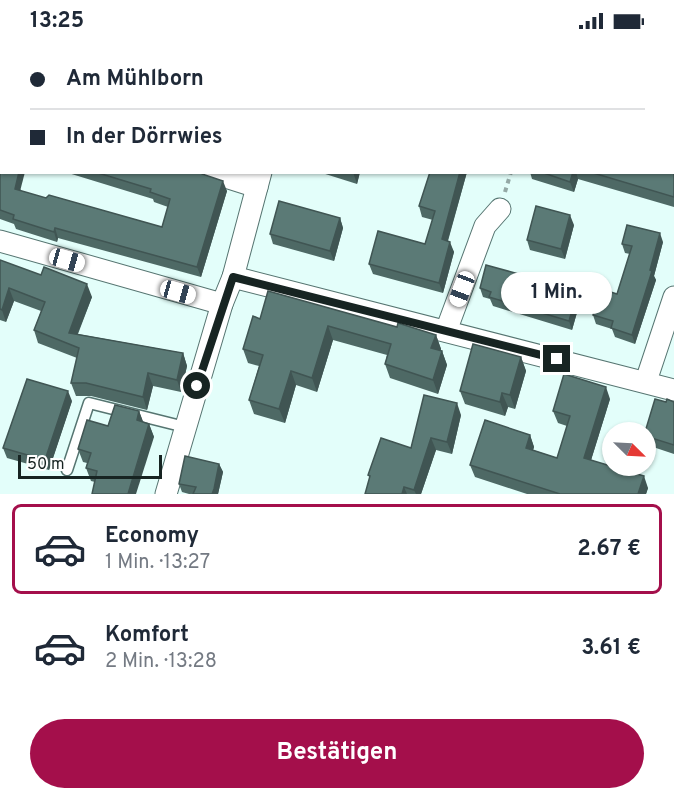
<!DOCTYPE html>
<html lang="de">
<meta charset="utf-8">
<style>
:root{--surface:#fff;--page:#f2f2f3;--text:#1f2937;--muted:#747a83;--line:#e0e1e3;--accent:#a40f4b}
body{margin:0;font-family:Overpass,sans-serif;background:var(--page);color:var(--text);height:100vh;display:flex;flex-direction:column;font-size:22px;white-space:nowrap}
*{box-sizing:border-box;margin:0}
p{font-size:20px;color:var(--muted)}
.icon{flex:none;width:33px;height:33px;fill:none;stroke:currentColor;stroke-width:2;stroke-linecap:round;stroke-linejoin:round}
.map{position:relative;height:452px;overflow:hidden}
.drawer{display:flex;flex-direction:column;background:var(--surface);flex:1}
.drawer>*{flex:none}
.banner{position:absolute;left:0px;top:0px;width:675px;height:132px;box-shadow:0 2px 4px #0004;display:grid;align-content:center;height:132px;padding:0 30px;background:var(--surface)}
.needle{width:39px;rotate:114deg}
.tools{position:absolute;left:602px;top:380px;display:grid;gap:12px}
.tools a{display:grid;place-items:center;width:54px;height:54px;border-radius:50%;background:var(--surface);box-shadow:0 2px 4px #0004;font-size:30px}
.scale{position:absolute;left:18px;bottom:15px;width:144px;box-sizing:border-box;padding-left:6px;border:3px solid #172422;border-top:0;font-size:16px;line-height:21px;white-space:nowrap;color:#172422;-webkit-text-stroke:4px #fff;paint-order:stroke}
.end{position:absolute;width:27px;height:27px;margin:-14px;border:8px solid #172422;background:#fff;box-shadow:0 0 0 3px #fff}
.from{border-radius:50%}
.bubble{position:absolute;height:42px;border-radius:21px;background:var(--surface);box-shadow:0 2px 4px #0004;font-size:20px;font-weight:700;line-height:42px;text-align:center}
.car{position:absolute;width:18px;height:36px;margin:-18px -9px;border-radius:8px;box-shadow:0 0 4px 2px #0007;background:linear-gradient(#fff 24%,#345 0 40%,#fff 0 76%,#345 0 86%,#fff 0)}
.banner b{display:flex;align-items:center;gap:21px;height:57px;font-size:22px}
.banner b+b{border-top:2px solid var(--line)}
.banner i{width:15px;height:15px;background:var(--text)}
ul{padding:10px 0 0;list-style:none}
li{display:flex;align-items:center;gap:18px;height:90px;margin:0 12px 9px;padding:0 18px;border:3px solid transparent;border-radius:9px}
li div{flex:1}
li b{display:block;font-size:22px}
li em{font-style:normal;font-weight:700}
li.on{border-color:var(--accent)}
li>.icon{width:54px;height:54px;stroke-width:1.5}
.action{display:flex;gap:12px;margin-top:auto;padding:12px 30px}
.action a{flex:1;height:69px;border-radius:36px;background:var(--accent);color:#fff;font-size:24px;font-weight:700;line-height:69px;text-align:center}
.status{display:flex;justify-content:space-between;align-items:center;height:42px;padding:0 30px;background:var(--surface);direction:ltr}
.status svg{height:16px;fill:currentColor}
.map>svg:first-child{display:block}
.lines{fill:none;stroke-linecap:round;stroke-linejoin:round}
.service-casing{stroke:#567571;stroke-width:13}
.minor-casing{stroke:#567571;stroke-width:23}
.path{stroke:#94a9a6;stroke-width:4;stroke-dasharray:4.5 4.5;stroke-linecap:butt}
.service{stroke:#fff;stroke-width:10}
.minor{stroke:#fff;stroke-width:21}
.wall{fill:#4e6965}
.shaded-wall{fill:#405553}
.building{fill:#5b7a76;stroke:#405553;stroke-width:1.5}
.route{stroke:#172422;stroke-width:8}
</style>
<div class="status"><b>13:25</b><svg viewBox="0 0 49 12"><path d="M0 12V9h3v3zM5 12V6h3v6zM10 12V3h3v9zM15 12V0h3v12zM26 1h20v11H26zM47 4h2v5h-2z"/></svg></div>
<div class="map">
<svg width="674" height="452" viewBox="0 0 674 452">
<rect width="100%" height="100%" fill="#e3fefa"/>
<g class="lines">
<g class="service-casing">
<g id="service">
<path d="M674,44V42"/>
<path d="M67,428L89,361L185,385"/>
</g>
</g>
<g class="minor-casing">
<g id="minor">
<path d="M253,0L258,2"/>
<path d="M33,2L34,0"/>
<path d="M300,2L301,0"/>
<path d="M0,67L2,64"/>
<path d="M210,130L257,145"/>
<path d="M0,199L222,262"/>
<path d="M233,235L674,348"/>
<path d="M446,289L485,184L500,167"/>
<path d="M646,339L674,255"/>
<path d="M166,452L222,262L233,235L261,130"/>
</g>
</g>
<path class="path" d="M505,150L511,130"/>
<use href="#service" class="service"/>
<use href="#minor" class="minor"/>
</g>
<g class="wall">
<path d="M99,0H232L234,2H104Z"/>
<path d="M547,0H611V2H573L569,1Z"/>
<path d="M0,92L21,149L46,156L162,185L168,165L154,160L153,157L65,130H201L227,149L201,235L58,196L57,200L16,187L14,182L0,177Z"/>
<path d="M674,96V165L578,137L574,150L532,137L530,130H674Z"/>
<path d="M319,130H360L357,142Z"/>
<path d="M430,130H467L448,199L454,210L443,251L373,232L369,222L425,202L433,178L422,175L419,164Z"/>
<path d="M340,176L343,186L334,219L273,202L270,192Z"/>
<path d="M574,183L565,217L530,208L527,198Z"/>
<path d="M663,200L654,234L656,238L635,302L615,295L612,287L596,282L593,273L617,252L630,212L625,211L622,202Z"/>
<path d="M0,218L92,255L78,292L183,311L187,324L181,350L153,344L147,368L91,354H76L71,341L77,316L38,301L34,288L41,269L14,259L6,280L0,278Z"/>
<path d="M533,236L536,244L535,246L578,267L572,288L493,264L490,257L483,255L480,246Z"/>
<path d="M260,277L397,285L436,293L441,307L440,309H442L447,323L438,352L390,336L385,322L387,313L333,298L317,350L296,343L285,381L254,372L249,358L259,324L248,321L243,307Z"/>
<path d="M521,315L526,329L515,367L508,365L505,374L465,362L460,349Z"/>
<path d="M610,357L591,418L648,446L646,452H527L475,435L470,423L530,393L534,405L533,408L557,416L567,384L558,381L553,369Z"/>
<path d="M72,359L49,428L7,416L3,406Z"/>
<path d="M674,360V412L647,403L645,397V390Z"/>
<path d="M139,369L143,380L149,382L154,395L95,440L91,439L86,426L87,421L83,420L78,407L108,384Z"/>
<path d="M461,373L452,412L436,408L421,452H365L370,436L368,433Z"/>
<path d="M219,422L223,430L218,452H189L182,450L179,442Z"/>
</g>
<g class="shaded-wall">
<path d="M19,130H25L18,157L15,147Z"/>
<path d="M353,130H360L357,142Z"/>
<path d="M460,130H467L445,208L442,197Z"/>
<path d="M573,130H576L578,137L574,150L570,140Z"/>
<path d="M223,139L227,149L201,235L197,225Z"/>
<path d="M570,173L574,183L565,217L561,207Z"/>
<path d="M340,176L343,186L334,219L330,209Z"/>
<path d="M55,186L58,196L57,200L54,190Z"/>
<path d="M660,191L663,200L654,234L656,238L635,302L632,293Z"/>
<path d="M450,200L454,210L443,251L439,241Z"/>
<path d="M533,236L536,244L533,253L530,245Z"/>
<path d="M87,242L92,255L73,303L69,291Z"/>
<path d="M9,246L14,259L6,280L2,268Z"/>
<path d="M575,258L578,267L572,288L569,279Z"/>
<path d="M328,284L333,298L317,350L312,336Z"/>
<path d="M436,293L441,307L437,320L431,306Z"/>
<path d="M442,309L447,323L438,352L433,338Z"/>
<path d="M183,311L187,324L181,350L177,338Z"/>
<path d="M521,315L526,329L515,367L510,353Z"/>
<path d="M291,329L296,343L285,381L279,367Z"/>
<path d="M148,331L153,344L147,368L143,355Z"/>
<path d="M606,345L610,357L588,428L584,416Z"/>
<path d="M68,349L72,359L49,428L45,418Z"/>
<path d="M502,351L508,365L505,374L500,360Z"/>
<path d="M457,361L461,373L452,412L447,400Z"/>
<path d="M139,369L144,382L137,378Z"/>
<path d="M149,382L154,395L136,452H128Z"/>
<path d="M530,393L534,405L530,418L526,406Z"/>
<path d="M431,396L436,408L421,452H416L414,448Z"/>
<path d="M219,422L223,430L218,452H212Z"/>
<path d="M644,434L648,446L646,452H638Z"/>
<path d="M404,445L407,452H402Z"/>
</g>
<g class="building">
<path d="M47,0H87L86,2H46Z"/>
<path d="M127,0H232L234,1L131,2Z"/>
<path d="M324,0H335L340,2H324Z"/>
<path d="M482,0H512L511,2H481Z"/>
<path d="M547,0H563L562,2H546Z"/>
<path d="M0,92H2V130H19L15,147L46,156L49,153L162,185L170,157L150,150L151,147L95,130H201L202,132L223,139L197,225L55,186L54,190L13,177L14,173L0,168Z"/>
<path d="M674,96V155L590,130H674Z"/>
<path d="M430,130H460L442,197L450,200L439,241L369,222L378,189L425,202L435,169L419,164Z"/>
<path d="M541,130H573L570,140Z"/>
<path d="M279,159L340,176L330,209L270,192Z"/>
<path d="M536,164L570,173L561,207L527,198Z"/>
<path d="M627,183L660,191L650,228L652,229L632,293L611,286L613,279L593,273L601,247L617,252L632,204L622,202Z"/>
<path d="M0,218L41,233L44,225L87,242L69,291L183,311L177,338L148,331L143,355L86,341H71L79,306L34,288L45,260L9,246L2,268L0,267Z"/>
<path d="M486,223L533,236L530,245L575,258L569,279L489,255L491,250L480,246Z"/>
<path d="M268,249L397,285L398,281L436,293L431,306L442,309L433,338L385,322L391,302L328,284L312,336L291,329L279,367L249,358L263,313L243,307L253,274L260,277Z"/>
<path d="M473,302L521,315L510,353L502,351L500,360L460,349Z"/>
<path d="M564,332L606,345L584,416L644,434L638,452H560L470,423L485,378L530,393L526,406L557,416L570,374L553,369Z"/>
<path d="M27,337L68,349L45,418L3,406Z"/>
<path d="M424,353L457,361L447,400L431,396L414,448L404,445L402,452H365L370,434L368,433L381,396L411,406Z"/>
<path d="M655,357L666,360L667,357L674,360V403L645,394V390Z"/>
<path d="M115,363L139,369L137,378L149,382L128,452H92L97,429L86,426L91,411L78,407L87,378L108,384Z"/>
<path d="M185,414L219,422L214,447L212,452H193L196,445L179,442Z"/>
</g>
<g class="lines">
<path class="route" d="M197,344L233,235L557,317"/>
</g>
</svg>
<div class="tools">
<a><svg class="needle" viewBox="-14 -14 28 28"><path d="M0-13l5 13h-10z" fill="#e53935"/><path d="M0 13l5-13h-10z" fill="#747a83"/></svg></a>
</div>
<div class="scale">50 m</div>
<i class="end from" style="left:197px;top:344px"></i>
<i class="end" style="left:557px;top:317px"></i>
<div class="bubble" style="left:501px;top:230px;width:111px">1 Min.</div>
<i class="car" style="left:67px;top:218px;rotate:106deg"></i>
<i class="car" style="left:462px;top:247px;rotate:201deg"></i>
<i class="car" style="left:178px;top:250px;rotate:106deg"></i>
<div class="banner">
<b><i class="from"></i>Am Mühlborn</b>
<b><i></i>In der Dörrwies</b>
</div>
</div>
<section class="drawer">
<ul>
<li class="on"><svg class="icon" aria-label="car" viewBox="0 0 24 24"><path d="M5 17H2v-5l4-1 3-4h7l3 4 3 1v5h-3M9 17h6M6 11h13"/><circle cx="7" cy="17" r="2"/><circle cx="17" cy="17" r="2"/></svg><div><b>Economy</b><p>1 Min. · 13:27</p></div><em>2.67 €</em></li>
<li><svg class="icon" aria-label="car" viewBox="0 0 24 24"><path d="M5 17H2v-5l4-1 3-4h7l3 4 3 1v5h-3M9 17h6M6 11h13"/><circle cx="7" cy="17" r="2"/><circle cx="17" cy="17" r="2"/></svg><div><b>Komfort</b><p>2 Min. · 13:28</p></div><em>3.61 €</em></li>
</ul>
<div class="action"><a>Bestätigen</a></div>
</section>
